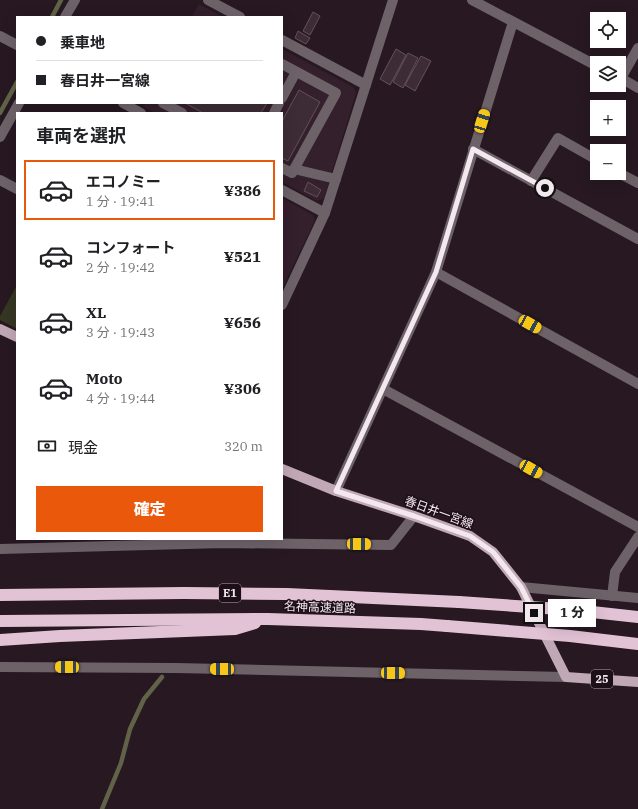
<!DOCTYPE html>
<html lang="ja">
<meta charset="utf-8">
<style>
:root{--surface:#fff;--page:#f2f2f2;--text:#202124;--muted:#757577;--line:#e0e0e0;--accent:#ea580c}
body{margin:0;font-family:"IBM Plex Serif","Noto Sans JP",serif;background:var(--page);color:var(--text);height:100vh;display:flex;flex-direction:column;font-size:15px;white-space:nowrap}
*{box-sizing:border-box;margin:0}
p{font-size:13px;color:var(--muted)}
.icon{flex:none;width:22px;height:22px;fill:none;stroke:currentColor;stroke-width:2;stroke-linecap:round;stroke-linejoin:round}
.map{position:relative;flex:1;overflow:hidden}
.sheet{position:absolute;left:16px;top:112px;width:267px;height:428px;display:flex;flex-direction:column;background:var(--surface);border-radius:0px;box-shadow:0 4px 16px #0002}
.sheet>*{flex:none}
.banner{position:absolute;left:16px;top:16px;width:267px;height:88px;border-radius:0px;box-shadow:0 4px 16px #0002;display:grid;align-content:center;height:88px;padding:0 20px;background:var(--surface)}
.fabs{position:absolute;left:590px;top:12px;display:grid;gap:8px}
.fabs a{display:grid;place-items:center;width:36px;height:36px;border-radius:0px;background:var(--surface);box-shadow:0 4px 16px #0002;font-size:20px}
.end{position:absolute;width:18px;height:18px;margin:-9px;border:5px solid #f4e8ef;background:#111;box-shadow:0 0 0 2px #111}
.from{border-radius:50%}
.bubble{position:absolute;height:28px;border-radius:0px;background:var(--surface);box-shadow:0 4px 16px #0002;font-size:13px;font-weight:800;line-height:28px;text-align:center}
.car{position:absolute;width:12px;height:24px;margin:-12px -6px;border-radius:5px;box-shadow:0 0 3px 1px #0007;background:linear-gradient(#f5c518 24%,#345 0 40%,#f5c518 0 76%,#345 0 86%,#f5c518 0)}
.banner b{display:flex;align-items:center;gap:14px;height:38px;font-size:15px}
.banner b+b{border-top:1px solid var(--line)}
.banner i{width:10px;height:10px;background:var(--text)}
ul{padding:0;list-style:none}
li{display:flex;align-items:center;gap:12px;height:60px;margin:0 8px 6px;padding:0 12px;border:2px solid transparent;border-radius:0px}
li div{flex:1}
li b{display:block;font-size:15px}
li em{font-style:normal;font-weight:800}
li.on{border-color:var(--accent)}
li>.icon{width:36px;height:36px;stroke-width:1.5}
h2{padding:0 20px;font-size:18px;line-height:48px}
.pay{display:flex;align-items:center;gap:10px;height:44px;padding:0 20px;font-size:15px}
.pay p{margin-inline-start:auto}
.primary-button{display:flex;gap:8px;margin-top:auto;padding:8px 20px}
.primary-button a{flex:1;height:46px;border-radius:0px;background:var(--accent);color:#fff;font-size:16px;font-weight:800;line-height:46px;text-align:center}
.map>svg:first-child{display:block}
.built{fill:#341f2c}
.green{fill:#353723}
.lines{fill:none;stroke-linecap:round;stroke-linejoin:round}
.stream{stroke:#606348;stroke-width:4.5}
.building{fill:#3d2c36;stroke:#63505b}
.minor{stroke:#6e6269;stroke-width:10}
.major{stroke:#c1a8b6;stroke-width:10}
.highway{stroke:#e2c3d5;stroke-width:12}
.highway-bridge{stroke:#e2c3d5;stroke-width:12}
.route{stroke:#f4e8ef;stroke-width:5}
.labels{text-anchor:middle;dominant-baseline:central;stroke-width:3;stroke-linejoin:round;paint-order:stroke}
.shield{fill:#1d0f18;stroke:#b4a7ae;stroke-width:1}
.shield-label{font-size:11px;font-weight:bold;fill:#f4e8ef}
.street-label{font-size:12px;fill:#f4e8ef;stroke:#1d0f18}
</style>
<div class="map">
<svg width="638" height="809" viewBox="0 0 638 809">
<rect width="100%" height="100%" fill="#271821"/>
<g class="built">
<path d="M199,4L223,17H192Z"/>
<path d="M282,49L353,87L356,93L324,198L317,201L282,182V113H155L143,106L145,103H282Z"/>
<path d="M282,198L313,215L315,220L282,289Z"/>
</g>
<path class="green" d="M17,285V329L0,320V316Z"/>
<g class="lines">
<g class="stream">
<path d="M52,17L61,0"/>
<path d="M0,113L17,82"/>
<path d="M102,809L121,763L130,729L144,699L162,677"/>
</g>
</g>
<g class="building">
<path d="M313,12L320,16L310,35L303,31Z"/>
<path d="M298,31L310,38L306,44L295,38Z"/>
<path d="M396,49L406,55L390,85L380,79Z"/>
<path d="M408,53L418,58L403,88L393,82Z"/>
<path d="M421,56L431,61L415,91L405,85Z"/>
<path d="M299,90L320,102L288,161L282,158V121Z"/>
<path d="M185,103H267L261,113H203Z"/>
<path d="M308,182L321,190L317,197L304,191Z"/>
</g>
<g class="lines">
<g class="minor">
<path d="M208,0L240,17"/>
<path d="M472,0L597,66"/>
<path d="M65,17L75,0"/>
<path d="M0,36L17,45"/>
<path d="M282,40L366,85"/>
<path d="M282,64L336,93L292,173L282,168"/>
<path d="M619,77L638,88"/>
<path d="M621,78L638,48"/>
<path d="M282,98L296,72"/>
<path d="M123,103L141,113"/>
<path d="M163,103L182,113"/>
<path d="M274,113L279,103"/>
<path d="M0,137L19,103"/>
<path d="M473,149L638,239"/>
<path d="M294,169L336,179"/>
<path d="M619,173L638,183"/>
<path d="M0,180L17,189"/>
<path d="M531,181L558,138L597,160"/>
<path d="M282,190L325,213"/>
<path d="M436,272L638,384"/>
<path d="M282,305L325,213L393,0"/>
<path d="M383,389L638,527"/>
<path d="M336,491L436,272L513,22"/>
<path d="M0,549L223,543L391,545L414,516"/>
<path d="M521,587L638,598"/>
<path d="M612,596L615,572L638,537"/>
<path d="M0,667L176,668L566,677"/>
</g>
<g class="major">
<path d="M0,329L17,337"/>
<path d="M282,469L336,491L414,516L470,536L493,552L521,587L566,677L638,682"/>
</g>
<g class="highway">
<path d="M0,595L184,593L287,594L459,602"/>
<path d="M0,621L268,619L421,624L447,626"/>
<path d="M0,640L60,636L235,629L255,623"/>
</g>
<g class="highway-bridge">
<path d="M459,602L574,610L638,617"/>
<path d="M447,626L570,636L638,644"/>
</g>
</g>
<g class="lines">
<path class="route" d="M534,613L521,587L493,552L470,536L414,516L336,491L436,272L473,149L545,188"/>
</g>
<g class="labels">
<g class="shield">
<rect x="219" y="584" width="22" height="18" rx="3"/>
<rect x="591" y="670" width="22" height="18" rx="3"/>
</g>
<g class="shield-label">
<text x="230" y="593">E1</text>
<text x="602" y="679">25</text>
</g>
<g class="street-label">
<text transform="translate(439 512) rotate(20)">春日井一宮線</text>
<text transform="translate(320 607) rotate(2)">名神高速道路</text>
</g>
</g>
</svg>
<div class="fabs">
<a><svg class="icon" aria-label="locate" viewBox="0 0 24 24"><circle cx="12" cy="12" r="6"/><path d="M12 2v4M12 18v4M2 12h4M18 12h4"/></svg></a>
<a><svg class="icon" aria-label="layers" viewBox="0 0 24 24"><path d="M12 4l9 5-9 5-9-5zM3 14l9 5 9-5"/></svg></a>
<a>+</a>
<a>−</a>
</div>
<i class="end from" style="left:545px;top:188px"></i>
<i class="end" style="left:534px;top:613px"></i>
<div class="bubble" style="left:548px;top:599px;width:48px">1 分</div>
<i class="car" style="left:482px;top:121px;rotate:17deg"></i>
<i class="car" style="left:530px;top:324px;rotate:119deg"></i>
<i class="car" style="left:531px;top:469px;rotate:119deg"></i>
<i class="car" style="left:359px;top:544px;rotate:91deg"></i>
<i class="car" style="left:67px;top:667px;rotate:271deg"></i>
<i class="car" style="left:222px;top:669px;rotate:271deg"></i>
<i class="car" style="left:393px;top:673px;rotate:91deg"></i>
<div class="banner">
<b><i class="from"></i>乗車地</b>
<b><i></i>春日井一宮線</b>
</div>
<section class="sheet">
<h2>車両を選択</h2>
<ul>
<li class="on"><svg class="icon" aria-label="car" viewBox="0 0 24 24"><path d="M5 17H2v-5l4-1 3-4h7l3 4 3 1v5h-3M9 17h6M6 11h13"/><circle cx="7" cy="17" r="2"/><circle cx="17" cy="17" r="2"/></svg><div><b>エコノミー</b><p>1 分 · 19:41</p></div><em>¥386</em></li>
<li><svg class="icon" aria-label="car" viewBox="0 0 24 24"><path d="M5 17H2v-5l4-1 3-4h7l3 4 3 1v5h-3M9 17h6M6 11h13"/><circle cx="7" cy="17" r="2"/><circle cx="17" cy="17" r="2"/></svg><div><b>コンフォート</b><p>2 分 · 19:42</p></div><em>¥521</em></li>
<li><svg class="icon" aria-label="car" viewBox="0 0 24 24"><path d="M5 17H2v-5l4-1 3-4h7l3 4 3 1v5h-3M9 17h6M6 11h13"/><circle cx="7" cy="17" r="2"/><circle cx="17" cy="17" r="2"/></svg><div><b>XL</b><p>3 分 · 19:43</p></div><em>¥656</em></li>
<li><svg class="icon" aria-label="car" viewBox="0 0 24 24"><path d="M5 17H2v-5l4-1 3-4h7l3 4 3 1v5h-3M9 17h6M6 11h13"/><circle cx="7" cy="17" r="2"/><circle cx="17" cy="17" r="2"/></svg><div><b>Moto</b><p>4 分 · 19:44</p></div><em>¥306</em></li>
</ul>
<div class="pay"><svg class="icon" aria-label="cash" viewBox="0 0 24 24"><path d="M3 7h18v10H3z"/><circle cx="12" cy="12" r="2"/></svg>現金<p>320 m</p></div>
<div class="primary-button"><a>確定</a></div>
</section>
</div>
